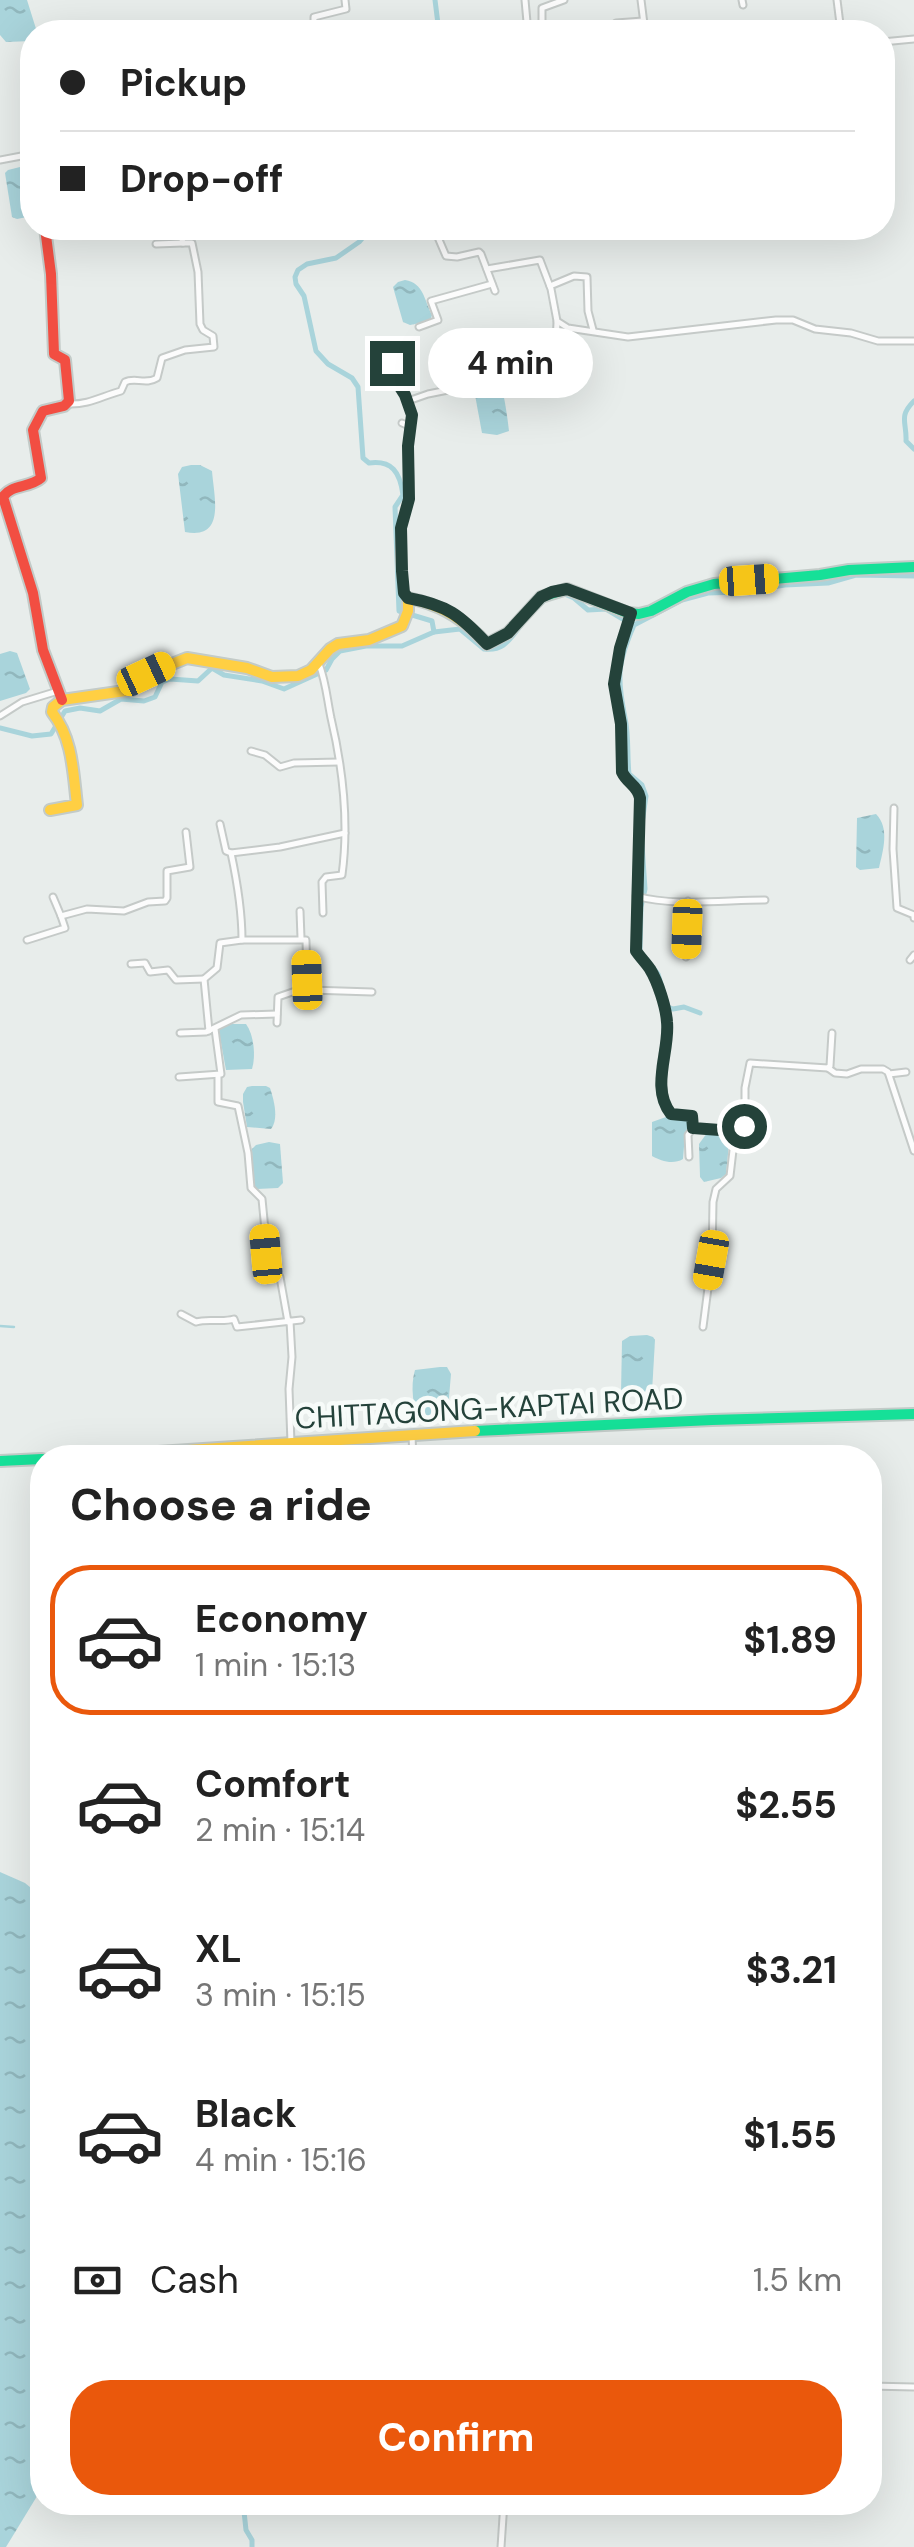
<!DOCTYPE html>
<meta charset="utf-8">
<style>
:root{--surface:#fff;--page:#f6f6f6;--text:#222;--muted:#767676;--line:#e0e0e0;--accent:#ea580c}
body{margin:0;font-family:"DM Sans",sans-serif;background:var(--page);color:var(--text);height:100vh;display:flex;flex-direction:column;font-size:38px;white-space:nowrap}
*{box-sizing:border-box;margin:0}
p{font-size:32px;color:var(--muted)}
.icon{flex:none;width:55px;height:55px;fill:none;stroke:currentColor;stroke-width:2;stroke-linecap:round;stroke-linejoin:round}
.map{position:relative;flex:1;overflow:hidden}
.details{position:absolute;left:30px;top:1445px;width:852px;height:1070px;display:flex;flex-direction:column;background:var(--surface);border-radius:40px;box-shadow:0 10px 40px #0002}
.details>*{flex:none}
.top-card{position:absolute;left:20px;top:20px;width:875px;height:220px;border-radius:40px;box-shadow:0 10px 40px #0002;display:grid;align-content:center;height:220px;padding:0 40px;background:var(--surface)}
.end{position:absolute;width:45px;height:45px;margin:-22px;border:12px solid #24423a;background:#fff;box-shadow:0 0 0 5px #fff}
.from{border-radius:50%}
.bubble{position:absolute;height:70px;border-radius:35px;background:var(--surface);box-shadow:0 10px 40px #0002;font-size:32px;font-weight:700;line-height:70px;text-align:center}
.car{position:absolute;width:30px;height:60px;margin:-30px -15px;border-radius:12px;box-shadow:0 0 8px 2px #0007;background:linear-gradient(#f5c518 24%,#345 0 40%,#f5c518 0 76%,#345 0 86%,#f5c518 0)}
.top-card b{display:flex;align-items:center;gap:35px;height:95px;font-size:38px}
.top-card b+b{border-top:2px solid var(--line)}
.top-card i{width:25px;height:25px;background:var(--text)}
ul{padding:0;list-style:none}
li{display:flex;align-items:center;gap:30px;height:150px;margin:0 20px 15px;padding:0 20px;border:5px solid transparent;border-radius:40px}
li div{flex:1}
li b{display:block;font-size:38px}
li em{font-style:normal;font-weight:700}
li.selected{border-color:var(--accent)}
li>.icon{width:90px;height:90px;stroke-width:1.5}
h2{padding:0 40px;font-size:45px;line-height:120px}
.pay{display:flex;align-items:center;gap:25px;height:110px;padding:0 40px;font-size:38px}
.pay p{margin-inline-start:auto}
.cta{display:flex;gap:20px;margin-top:auto;padding:20px 40px}
.cta a{flex:1;height:115px;border-radius:40px;background:var(--accent);color:#fff;font-size:40px;font-weight:700;line-height:115px;text-align:center}
.map>svg:first-child{display:block}
.water{fill:url(#water-ripples)}
.lines{fill:none;stroke-linecap:round;stroke-linejoin:round}
.stream{stroke:#a9d4db;stroke-width:2.5}
.canal{stroke:#a9d4db;stroke-width:5}
.street-casing{stroke:#c5cac8;stroke-width:9}
.fast-casing{stroke:#c3cbc8;stroke-width:14}
.slow-casing{stroke:#c3cbc8;stroke-width:14}
.jam-casing{stroke:#c3cbc8;stroke-width:14}
.street{stroke:#fcfcfc;stroke-width:5}
.fast{stroke:#16e098;stroke-width:10}
.slow{stroke:#ffcf43;stroke-width:10}
.jam{stroke:#f24e42;stroke-width:10}
.route{stroke:#24423a;stroke-width:12}
.labels{text-anchor:middle;dominant-baseline:central;stroke-width:9;stroke-linejoin:round;paint-order:stroke}
.street-label{font-size:30px;fill:#24423a;stroke:#f7fbf9}
</style>
<div class="map">
<svg width="914" height="2547" viewBox="0 0 914 2547">
<defs>
<pattern id="water-ripples" width="26" height="14" patternUnits="userSpaceOnUse" patternTransform="scale(2.5)"><rect width="26" height="14" fill="#a9d4db"/><path d="M2 4q2-2 4 0t4 0M15 11q2-2 4 0t4 0" fill="none" stroke="#91b7bd"/></pattern>
</defs>
<rect width="100%" height="100%" fill="#e8edeb"/>
<g class="water">
<path d="M0,0H27L37,32H32V41L6,42L0,35Z"/>
<path d="M28,165L32,166V216L17,219L12,217L5,173L8,170Z"/>
<path d="M405,280C424,283 424,300 432,315L430,321L410,325L403,322L393,287L398,282Z"/>
<path d="M501,387C504,392 508,422 509,431L497,435L482,433L475,395L480,389Z"/>
<path d="M191,465H200L212,471C214,497 226,540 185,532L178,474L182,467Z"/>
<path d="M10,651L17,653L30,689L26,693L0,701V654Z"/>
<path d="M876,814C890,828 883,851 879,868L860,870L856,867L857,818Z"/>
<path d="M227,1024H246C254,1035 256,1056 252,1069L226,1070L219,1032L221,1026Z"/>
<path d="M252,1086H266L270,1088C274,1100 279,1119 271,1129L247,1127L243,1102V1094L247,1087Z"/>
<path d="M666,1117H681L690,1122L685,1134L683,1159C673,1165 661,1161 652,1156V1122Z"/>
<path d="M707,1133L724,1134L729,1139V1144L726,1174L721,1178L704,1182L700,1177L699,1144Z"/>
<path d="M269,1142L280,1144L283,1183L278,1188L257,1189L253,1184L252,1149L256,1145Z"/>
<path d="M647,1335L653,1337L655,1340L652,1392L651,1395L625,1396L621,1393L622,1341L630,1336Z"/>
<path d="M440,1367H447L451,1374L447,1421L420,1423C413,1409 410,1386 415,1370Z"/>
<path d="M0,1872L25,1883L42,1897V2488L6,2547H0Z"/>
</g>
<g class="lines">
<path class="stream" d="M0,1326L14,1327"/>
<g class="canal">
<path d="M435,0L439,32"/>
<path d="M914,401C898,417 907,422 906,441L914,449"/>
<path d="M562,593L574,598L588,610L606,609L631,624"/>
<path d="M434,632L460,629L484,649C502,651 508,642 518,629C526,618 537,607 547,598"/>
<path d="M0,728L32,736L51,734L65,711L80,708L100,711L121,699L144,701L155,697L162,682L170,679L198,681L212,668L224,675L262,681L284,689L326,670L332,659L340,651L366,646H402L434,632L432,621L399,611L395,507L403,495C400,472 392,460 369,463L363,458L358,387L352,378L328,364L316,351L304,296L296,284L295,277L298,270L307,264L336,258L359,242L371,228"/>
<path d="M700,1013L684,1007L673,1009L668,1007L658,974L640,951L641,907L645,889L641,830L646,796L642,785L629,774C627,756 629,736 625,718C617,678 617,664 634,625L682,600L708,593L740,592L785,585L828,583L856,575L914,576"/>
<path d="M243,2502L246,2530L252,2540V2547"/>
</g>
<g class="street-casing">
<g id="street">
<path d="M525,0L527,22L534,32"/>
<path d="M641,0L645,32"/>
<path d="M742,0L743,5"/>
<path d="M837,0L841,32"/>
<path d="M616,23L643,21"/>
<path d="M314,32V17L346,9L345,0"/>
<path d="M538,32L542,27V8L564,0"/>
<path d="M882,42L914,39"/>
<path d="M0,160L32,154"/>
<path d="M434,228L446,256L457,257L479,252L481,254L495,291"/>
<path d="M156,244L183,243"/>
<path d="M487,269L540,260L551,289L557,321L568,328L628,337L776,320H793L815,329L851,333L878,341H914"/>
<path d="M550,286L574,276L587,277L588,311L593,330"/>
<path d="M419,327L438,320L431,301L492,284"/>
<path d="M392,363C397,388 416,402 411,427L402,423"/>
<path d="M534,380L532,344L556,343L557,322"/>
<path d="M408,401L428,394L503,379L512,370L533,366"/>
<path d="M68,404C89,405 102,396 121,391L125,382C135,377 146,385 157,378L162,358L185,350L214,347L213,336L203,330L200,324L198,272L192,243H183L179,228"/>
<path d="M408,598C398,581 399,548 401,528C402,518 408,508 409,498C413,475 405,451 411,427"/>
<path d="M630,614L620,648L614,685L621,724L623,772C627,783 638,786 640,798L636,896C674,907 725,900 765,900"/>
<path d="M319,664C326,682 327,699 331,718C343,769 349,823 342,875L326,877L322,882L323,913"/>
<path d="M0,716L22,702L58,691"/>
<path d="M251,751L265,755L280,767L294,763L339,762"/>
<path d="M894,808L893,849L897,908L914,915V918"/>
<path d="M220,824L226,851L231,853C237,881 242,911 242,940"/>
<path d="M231,853L280,847L345,833"/>
<path d="M636,896V951L651,970L667,1016L668,1026L661,1066L665,1106L671,1114L691,1117L693,1128L688,1135L689,1157"/>
<path d="M53,897L61,916L87,909L124,911L148,902L165,901L167,898V871L190,867L186,832"/>
<path d="M300,911L301,938"/>
<path d="M27,940L65,928L61,916"/>
<path d="M686,957L688,901"/>
<path d="M910,960L914,955"/>
<path d="M131,964L145,963L150,972L168,970L176,980L204,979"/>
<path d="M306,987L310,990L372,992"/>
<path d="M209,1031L204,979L217,968L220,943L242,940H306L307,983L304,988L278,997L277,1023"/>
<path d="M180,1033L206,1032L241,1015L277,1014"/>
<path d="M828,1068L835,1073L847,1074L861,1069H883L888,1072L914,1151"/>
<path d="M889,1074L906,1072"/>
<path d="M218,1076V1102L238,1106L248,1153L251,1188L262,1199L268,1261L280,1277L288,1322"/>
<path d="M179,1077L221,1074L215,1029"/>
<path d="M693,1128L721,1129L735,1133L730,1176L716,1189L713,1202L712,1257L703,1327"/>
<path d="M733,1131L745,1126V1088L750,1063L828,1068L830,1066L832,1033"/>
<path d="M181,1314L196,1322C209,1318 221,1323 234,1319L237,1327L301,1320"/>
<path d="M290,1321L292,1357L289,1389L291,1443"/>
<path d="M412,1436L413,1458"/>
<path d="M870,2386L914,2387"/>
<path d="M501,2547L504,2502"/>
</g>
</g>
<g class="fast-casing">
<g id="fast">
<path d="M479,636L487,644L508,633L541,597L567,589L628,613L639,614L651,611L687,592L714,584L820,575L849,570L914,567"/>
<path d="M475,1431L712,1420L914,1414"/>
<path d="M0,1461L42,1459"/>
</g>
</g>
<g class="slow-casing">
<g id="slow">
<path d="M50,810L77,805C73,772 73,739 52,712L53,707L62,700L132,690L147,674L187,658L247,668L272,677L298,676L311,670L330,649L338,644L369,640L402,626L408,611V598C437,604 458,615 479,636"/>
<path d="M67,1458L475,1431"/>
</g>
</g>
<g class="jam-casing">
<path id="jam" d="M45,228L51,274L54,354L65,360L69,401L64,406L43,411L33,430L41,478C30,488 11,484 3,497L33,593L43,650L62,700"/>
</g>
<use href="#street" class="street"/>
<use href="#fast" class="fast"/>
<use href="#slow" class="slow"/>
<use href="#jam" class="jam"/>
</g>
<g class="lines">
<path class="route" d="M392,363L395,379L405,395L412,415L408,446L409,499L401,528L402,571L404,593L408,598C447,605 460,615 487,644L508,633L541,597L552,592L567,589L631,613L620,648L614,684L621,724L622,772C627,783 638,786 640,798L636,951C640,957 646,963 650,969C658,982 666,1007 667,1022C670,1051 650,1088 671,1114L692,1116L693,1128L733,1131L744,1126"/>
</g>
<g class="labels">
<g class="street-label">
<text transform="translate(489 1408) rotate(-3)">CHITTAGONG-KAPTAI ROAD</text>
</g>
</g>
</svg>
<i class="end from" style="left:744px;top:1126px"></i>
<i class="end" style="left:392px;top:363px"></i>
<div class="bubble" style="left:428px;top:328px;width:165px">4 min</div>
<i class="car" style="left:749px;top:580px;rotate:86deg"></i>
<i class="car" style="left:146px;top:674px;rotate:65deg"></i>
<i class="car" style="left:687px;top:929px;rotate:182deg"></i>
<i class="car" style="left:307px;top:980px;rotate:358deg"></i>
<i class="car" style="left:266px;top:1254px;rotate:355deg"></i>
<i class="car" style="left:711px;top:1260px;rotate:190deg"></i>
<div class="top-card">
<b><i class="from"></i>Pickup</b>
<b><i></i>Drop-off</b>
</div>
<section class="details">
<h2>Choose a ride</h2>
<ul>
<li class="selected"><svg class="icon" aria-label="car" viewBox="0 0 24 24"><path d="M5 17H2v-5l4-1 3-4h7l3 4 3 1v5h-3M9 17h6M6 11h13"/><circle cx="7" cy="17" r="2"/><circle cx="17" cy="17" r="2"/></svg><div><b>Economy</b><p>1 min · 15:13</p></div><em>$1.89</em></li>
<li><svg class="icon" aria-label="car" viewBox="0 0 24 24"><path d="M5 17H2v-5l4-1 3-4h7l3 4 3 1v5h-3M9 17h6M6 11h13"/><circle cx="7" cy="17" r="2"/><circle cx="17" cy="17" r="2"/></svg><div><b>Comfort</b><p>2 min · 15:14</p></div><em>$2.55</em></li>
<li><svg class="icon" aria-label="car" viewBox="0 0 24 24"><path d="M5 17H2v-5l4-1 3-4h7l3 4 3 1v5h-3M9 17h6M6 11h13"/><circle cx="7" cy="17" r="2"/><circle cx="17" cy="17" r="2"/></svg><div><b>XL</b><p>3 min · 15:15</p></div><em>$3.21</em></li>
<li><svg class="icon" aria-label="car" viewBox="0 0 24 24"><path d="M5 17H2v-5l4-1 3-4h7l3 4 3 1v5h-3M9 17h6M6 11h13"/><circle cx="7" cy="17" r="2"/><circle cx="17" cy="17" r="2"/></svg><div><b>Black</b><p>4 min · 15:16</p></div><em>$1.55</em></li>
</ul>
<div class="pay"><svg class="icon" aria-label="cash" viewBox="0 0 24 24"><path d="M3 7h18v10H3z"/><circle cx="12" cy="12" r="2"/></svg>Cash<p>1.5 km</p></div>
<div class="cta"><a>Confirm</a></div>
</section>
</div>
